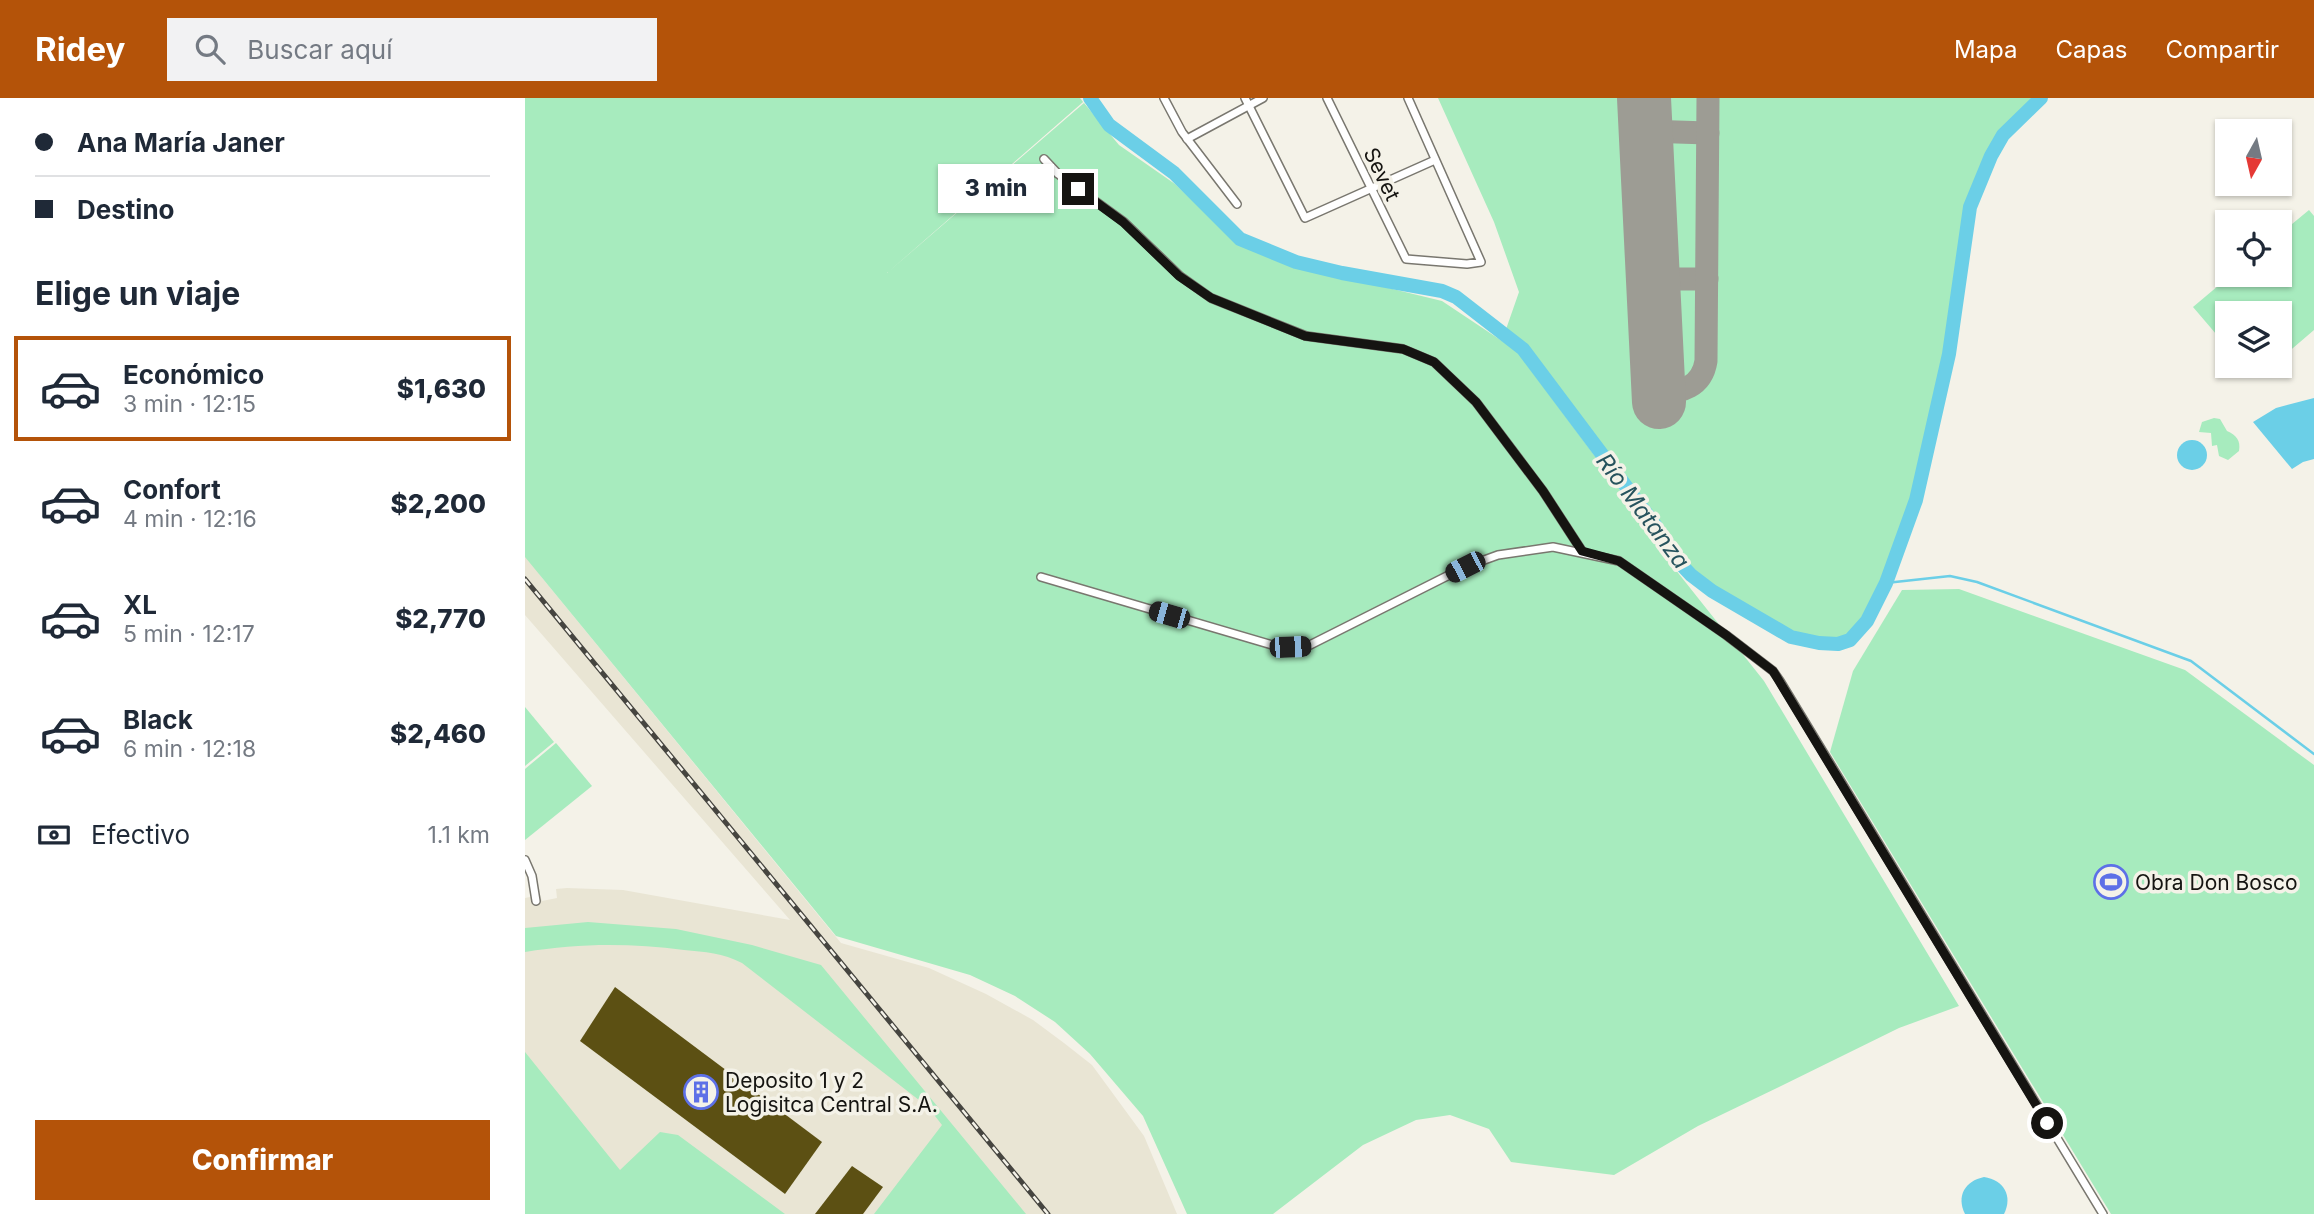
<!DOCTYPE html>
<html lang="es">
<meta charset="utf-8">
<style>
:root{--surface:#fff;--page:#f2f2f3;--text:#1f2937;--muted:#747a83;--line:#e0e1e3;--accent:#b45309}
body{margin:0;font-family:Inter,sans-serif;background:var(--page);color:var(--text);height:100vh;display:flex;flex-direction:column;font-size:26px;white-space:nowrap}
*{box-sizing:border-box;margin:0}
p{font-size:23px;color:var(--muted)}
.icon{flex:none;width:38px;height:38px;fill:none;stroke:currentColor;stroke-width:2;stroke-linecap:round;stroke-linejoin:round}
.map{position:relative;flex:1;overflow:hidden}
.drawer{display:flex;flex-direction:column;background:var(--surface);width:525px}
.drawer>*{flex:none}
.guide{display:grid;align-content:center;height:154px;padding:0 35px;background:var(--surface)}
.needle{width:46px;rotate:188deg}
.tools{position:absolute;left:1690px;top:21px;display:grid;gap:14px}
.tools a{display:grid;place-items:center;width:77px;height:77px;border-radius:0px;background:var(--surface);box-shadow:0 2px 5px #0004;font-size:35px}
.end{position:absolute;width:32px;height:32px;margin:-16px;border:9px solid #151411;background:#fff;box-shadow:0 0 0 4px #fff}
.from{border-radius:50%}
.bubble{position:absolute;height:49px;border-radius:0px;background:var(--surface);box-shadow:0 2px 5px #0004;font-size:23px;font-weight:800;line-height:49px;text-align:center}
.car{position:absolute;width:21px;height:42px;margin:-21px -10px;border-radius:9px;box-shadow:0 0 5px 2px #0007;background:linear-gradient(#222 24%,#8ab4d8 0 40%,#222 0 76%,#8ab4d8 0 86%,#222 0)}
.guide b{display:flex;align-items:center;gap:24px;height:66px;font-size:26px}
.guide b+b{border-top:2px solid var(--line)}
.guide i{width:18px;height:18px;background:var(--text)}
ul{padding:0;list-style:none}
li{display:flex;align-items:center;gap:21px;height:105px;margin:0 14px 10px;padding:0 21px;border:4px solid transparent;border-radius:0px}
li div{flex:1}
li b{display:block;font-size:26px}
li em{font-style:normal;font-weight:800}
li.on{border-color:var(--accent)}
li>.icon{width:63px;height:63px;stroke-width:1.5}
h2{padding:0 35px;font-size:32px;line-height:84px}
.pay{display:flex;align-items:center;gap:18px;height:77px;padding:0 35px;font-size:26px}
.pay p{margin-inline-start:auto}
.primary-button{display:flex;gap:14px;margin-top:auto;padding:14px 35px}
.primary-button a{flex:1;height:80px;border-radius:0px;background:var(--accent);color:#fff;font-size:28px;font-weight:800;line-height:80px;text-align:center}
header{display:flex;align-items:center;gap:42px;box-sizing:border-box;height:98px;padding:0 35px;background:var(--accent);color:#fff}
header strong{font-size:33px}
nav{display:flex;gap:38px;margin-inline-start:auto;font-size:24px}
.search{width:490px;height:63px;background:var(--page);display:flex;align-items:center;gap:18px;box-sizing:border-box;padding:0 24px;border-radius:0px;color:var(--muted);font-size:26px}
main{display:flex;flex:1;min-height:0}
.map>svg:first-child{display:block}
.built{fill:#e9e5d4}
.green{fill:#a7ebbe}
.water{fill:#6bcfe7}
.lines{fill:none;stroke-linecap:round;stroke-linejoin:round}
.stream{stroke:#6bcfe7;stroke-width:2.5}
.river{stroke:#6bcfe7;stroke-width:14}
.taxiway{stroke:#9d9c94;stroke-width:23}
.runway{stroke:#9d9c94;stroke-width:54}
.building{fill:#5c5013}
.minor-casing{stroke:#79776f;stroke-width:10}
.minor{stroke:#fff;stroke-width:7}
.rail-casing{stroke:#464540;stroke-width:5}
.rail{stroke:#f4f2e8;stroke-width:2.5;stroke-dasharray:8;stroke-linecap:butt}
.route{stroke:#151411;stroke-width:9}
.labels{text-anchor:middle;dominant-baseline:central;stroke-width:7;stroke-linejoin:round;paint-order:stroke}
.street-label{font-size:21px;fill:#151411;stroke:#f4f2e8}
.poi-label{font-size:21px;fill:#151411;stroke:#f4f2e8;text-anchor:start}
.water-label{font-size:23px;font-style:italic;fill:#26535d;stroke:#f4f2e8}
</style>
<header>
<strong>Ridey</strong>
<div class="search"><svg class="icon" aria-label="search" viewBox="0 0 24 24"><circle cx="10" cy="10" r="6"/><path d="M15 15l6 6"/></svg>Buscar aquí</div>
<nav><a>Mapa</a><a>Capas</a><a>Compartir</a></nav>
</header>
<main>
<section class="drawer">
<div class="guide">
<b><i class="from"></i>Ana María Janer</b>
<b><i></i>Destino</b>
</div>
<h2>Elige un viaje</h2>
<ul>
<li class="on"><svg class="icon" aria-label="car" viewBox="0 0 24 24"><path d="M5 17H2v-5l4-1 3-4h7l3 4 3 1v5h-3M9 17h6M6 11h13"/><circle cx="7" cy="17" r="2"/><circle cx="17" cy="17" r="2"/></svg><div><b>Económico</b><p>3 min · 12:15</p></div><em>$1,630</em></li>
<li><svg class="icon" aria-label="car" viewBox="0 0 24 24"><path d="M5 17H2v-5l4-1 3-4h7l3 4 3 1v5h-3M9 17h6M6 11h13"/><circle cx="7" cy="17" r="2"/><circle cx="17" cy="17" r="2"/></svg><div><b>Confort</b><p>4 min · 12:16</p></div><em>$2,200</em></li>
<li><svg class="icon" aria-label="car" viewBox="0 0 24 24"><path d="M5 17H2v-5l4-1 3-4h7l3 4 3 1v5h-3M9 17h6M6 11h13"/><circle cx="7" cy="17" r="2"/><circle cx="17" cy="17" r="2"/></svg><div><b>XL</b><p>5 min · 12:17</p></div><em>$2,770</em></li>
<li><svg class="icon" aria-label="car" viewBox="0 0 24 24"><path d="M5 17H2v-5l4-1 3-4h7l3 4 3 1v5h-3M9 17h6M6 11h13"/><circle cx="7" cy="17" r="2"/><circle cx="17" cy="17" r="2"/></svg><div><b>Black</b><p>6 min · 12:18</p></div><em>$2,460</em></li>
</ul>
<div class="pay"><svg class="icon" aria-label="cash" viewBox="0 0 24 24"><path d="M3 7h18v10H3z"/><circle cx="12" cy="12" r="2"/></svg>Efectivo<p>1.1 km</p></div>
<div class="primary-button"><a>Confirmar</a></div>
</section>
<div class="map">
<svg width="1789" height="1116" viewBox="0 0 1789 1116">
<rect width="100%" height="100%" fill="#f4f2e8"/>
<path class="built" d="M0,0H555L558,4L14,476L316,845L404,870L461,896L508,922L539,945L567,967L619,1038L652,1116H0V800L15,797L17,803L32,800L31,791L42,790L98,792L265,822L0,517Z"/>
<g class="green">
<path d="M0,0H555L558,4L362,175L559,5L594,47L650,86L710,143L769,167L917,203L992,253L1124,431L1146,466L1239,583L1434,908L1374,930L1254,989L1173,1028L1089,1077L986,1064L964,1031L925,1017L891,1022L838,1047L748,1116H662L618,1018L565,956L530,924L490,898L445,877L311,838L0,459Z"/>
<path d="M913,0H1516C1504,12 1489,23 1478,37C1463,56 1453,86 1445,109C1430,155 1432,208 1424,255C1415,311 1370,514 1325,542C1289,563 1191,501 1165,476C1146,457 1134,433 1118,412C1078,358 1038,305 998,251L979,237L994,194L969,124Z"/>
<path d="M1784,112L1789,118V232L1755,261V215H1703V250L1668,209L1706,177H1755V136Z"/>
<path d="M1689,320L1695,321L1702,333C1711,337 1716,342 1714,353L1703,362L1694,358L1692,347L1687,348L1686,335L1674,334L1677,324Z"/>
<path d="M1434,491L1660,572L1789,667V1116H1586L1305,654L1328,573L1377,492Z"/>
<path d="M0,609L29,644L0,668Z"/>
<path d="M31,645L67,688L0,742V671Z"/>
<path d="M63,824L151,831L227,847L296,867L501,1116H349L417,1027L403,1009L217,865C198,855 180,854 159,852C105,845 54,845 0,854V830Z"/>
<path d="M0,954L95,1072L135,1034L153,1037L260,1116H0Z"/>
</g>
<g class="water">
<path d="M1789,300V361L1778,364L1767,371L1728,324L1751,310Z"/>
<circle cx="1667" cy="357" r="15"/>
<path d="M1459,1079C1479,1082 1488,1098 1479,1116H1440C1431,1098 1440,1083 1459,1079Z"/>
</g>
<g class="lines">
<path class="stream" d="M1361,485L1425,478L1452,484L1666,563L1789,656"/>
<path class="river" d="M565,0L584,27L649,75L715,141L771,164L817,175L917,193L931,199L998,251L1130,427L1150,460L1166,477L1187,493L1266,539L1294,545L1313,546L1325,542L1342,523L1361,485L1391,402L1424,256L1445,109L1466,58L1478,37L1516,0"/>
<g class="taxiway">
<path d="M1120,33L1183,35"/>
<path d="M1127,181H1182"/>
<path d="M1133,296C1157,294 1177,289 1181,263L1183,0"/>
</g>
<path class="runway" d="M1119,0L1134,304"/>
</g>
<g class="building">
<path d="M90,889L297,1044L260,1096L55,943Z"/>
<path d="M327,1068L358,1089L338,1116H290Z"/>
</g>
<g class="lines">
<g class="minor-casing">
<g id="minor">
<path d="M639,0L657,34L712,106"/>
<path d="M720,0L780,120L910,62"/>
<path d="M802,0L881,161L942,166L956,164L883,0"/>
<path d="M662,41L738,0"/>
<path d="M519,61L533,76L599,124L655,178L686,200L781,238L878,251L909,264L951,304L1018,393L1057,453"/>
<path d="M516,479L747,547L781,549L940,469L973,457L1028,449L1094,463L1201,537L1248,573L1255,583L1578,1116"/>
<path d="M0,762L7,778L11,803"/>
</g>
</g>
<use href="#minor" class="minor"/>
<g class="rail-casing">
<path id="rail" d="M0,481L523,1116"/>
</g>
<use href="#rail" class="rail"/>
</g>
<g class="lines">
<path class="route" d="M553,91L598,124L654,178L686,200L780,238L878,251L909,264L951,304L1018,393L1057,453L1094,463L1201,537L1248,573L1522,1025"/>
</g>
<defs>
<g id="stadium-ring" transform="scale(1.75)"><circle r="9.5" fill="#f4f2e8" stroke="#5d70e7" stroke-width="1.5"/><path d="M0-5a6.5 5 0 1 0 0 10a6.5 5 0 1 0 0-10ZM-3.5-1.8h7v3.6h-7Z" fill="#5d70e7"/></g>
<g id="building-ring" transform="scale(1.75)"><circle r="9.5" fill="#f4f2e8" stroke="#5d70e7" stroke-width="1.5"/><path d="M-4-6H4V6H1V3H-1V6H-4ZM-2.5-4.3h1.7v1.8h-1.7ZM.8-4.3h1.7v1.8H.8ZM-2.5-1h1.7V.8h-1.7ZM.8-1h1.7V.8H.8Z" fill="#5d70e7"/></g>
</defs>
<g fill-rule="evenodd">
<use href="#stadium-ring" x="1586" y="784"/>
<use href="#building-ring" x="176" y="994"/>
</g>
<g class="labels">
<g class="street-label">
<text transform="translate(857 76) rotate(64)">Sevet</text>
</g>
<g class="poi-label">
<text x="1610" y="784">Obra Don Bosco</text>
<text x="200" y="982">Deposito 1 y 2<tspan x="200" dy="24">Logisitca Central S.A.</tspan></text>
</g>
<g class="water-label">
<text transform="translate(1118 413) rotate(53)">Río Matanza</text>
</g>
</g>
</svg>
<div class="tools">
<a><svg class="needle" viewBox="-14 -14 28 28"><path d="M0-13l5 13h-10z" fill="#e53935"/><path d="M0 13l5-13h-10z" fill="#747a83"/></svg></a>
<a><svg class="icon" aria-label="locate" viewBox="0 0 24 24"><circle cx="12" cy="12" r="6"/><path d="M12 2v4M12 18v4M2 12h4M18 12h4"/></svg></a>
<a><svg class="icon" aria-label="layers" viewBox="0 0 24 24"><path d="M12 4l9 5-9 5-9-5zM3 14l9 5 9-5"/></svg></a>
</div>
<i class="end from" style="left:1522px;top:1025px"></i>
<i class="end" style="left:553px;top:91px"></i>
<div class="bubble" style="left:413px;top:66px;width:116px">3 min</div>
<i class="car" style="left:940px;top:469px;rotate:243deg"></i>
<i class="car" style="left:644px;top:517px;rotate:286deg"></i>
<i class="car" style="left:765px;top:549px;rotate:88deg"></i>
</div>
</main>
